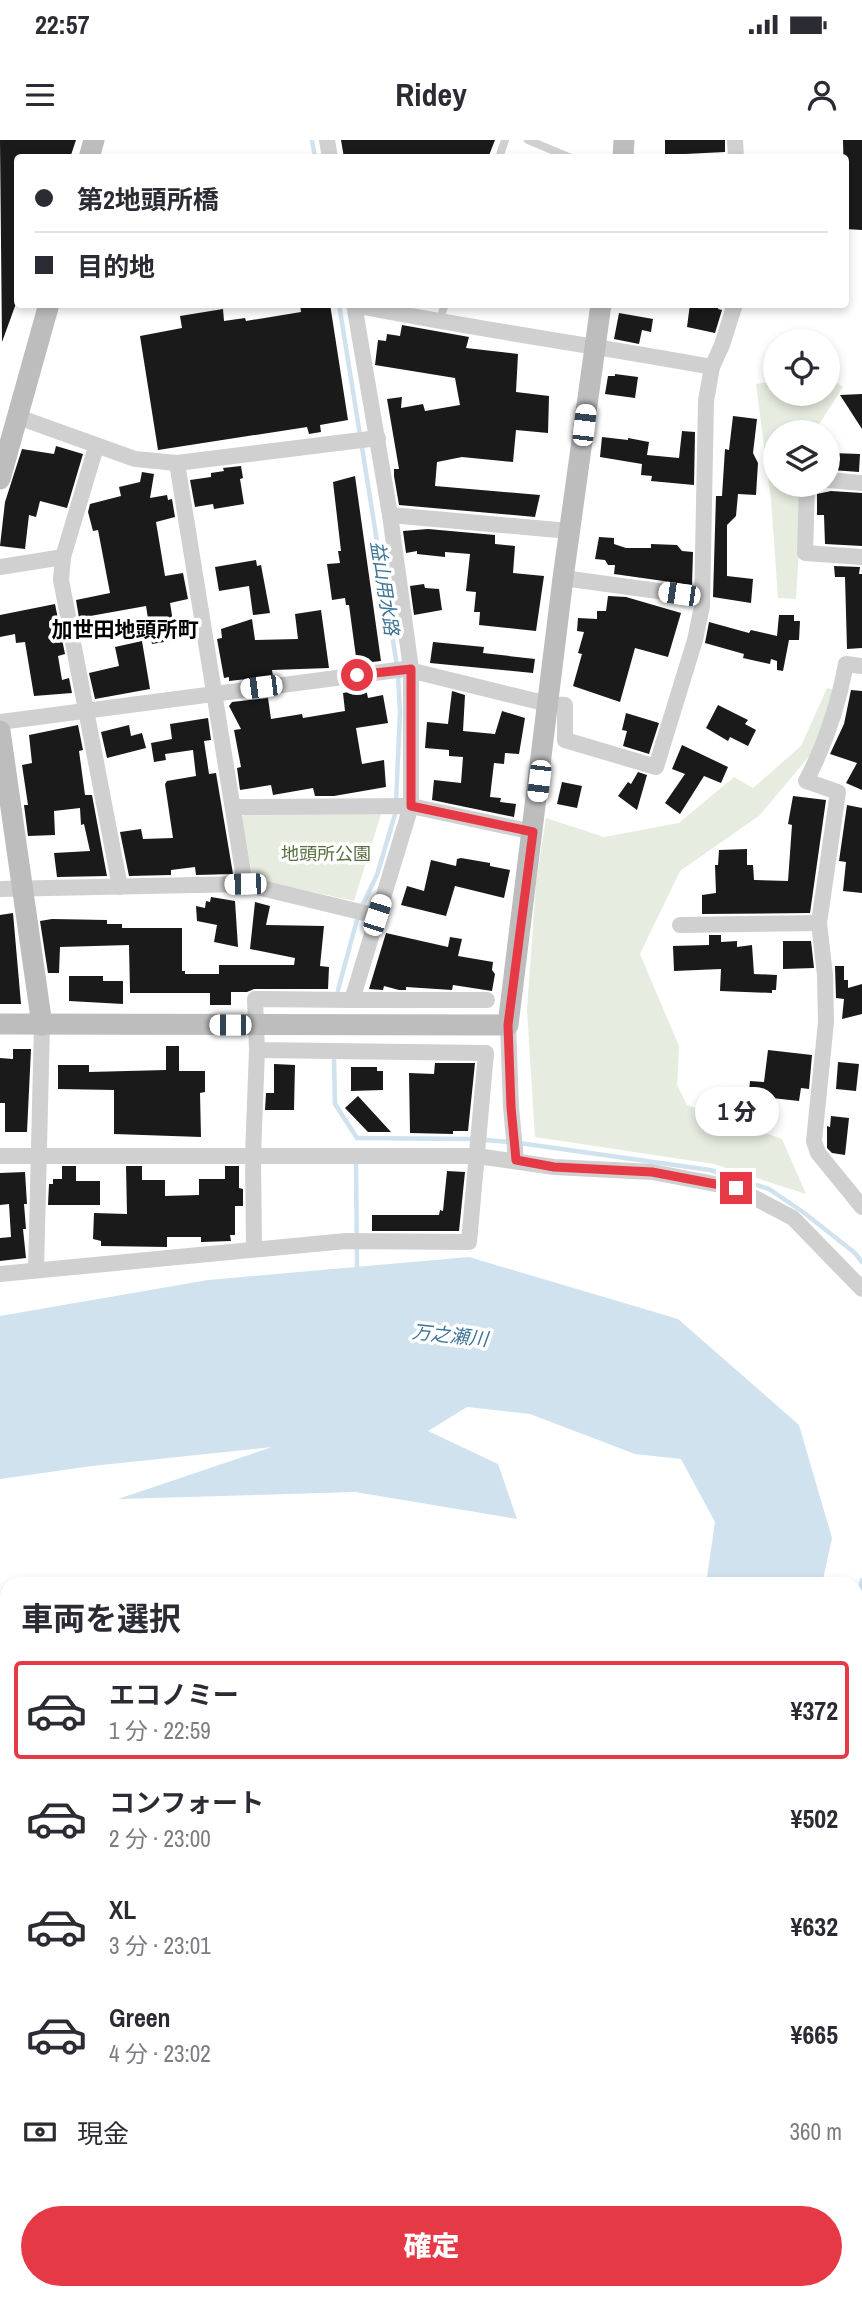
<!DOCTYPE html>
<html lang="ja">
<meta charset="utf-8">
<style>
:root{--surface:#fff;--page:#f2f2f3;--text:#2b2b33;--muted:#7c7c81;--line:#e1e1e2;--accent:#e63946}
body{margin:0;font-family:"Archivo Narrow","Noto Sans JP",sans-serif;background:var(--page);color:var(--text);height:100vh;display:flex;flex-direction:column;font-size:26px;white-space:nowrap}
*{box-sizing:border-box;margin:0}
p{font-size:23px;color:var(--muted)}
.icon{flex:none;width:38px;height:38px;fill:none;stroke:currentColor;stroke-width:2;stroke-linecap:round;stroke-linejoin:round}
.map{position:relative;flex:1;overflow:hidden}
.drawer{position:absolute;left:0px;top:1437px;width:863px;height:723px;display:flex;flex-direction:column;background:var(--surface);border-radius:21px 21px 0 0;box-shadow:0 4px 10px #0003}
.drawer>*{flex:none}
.top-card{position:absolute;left:14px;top:14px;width:835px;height:154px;border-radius:7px;box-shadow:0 4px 10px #0003;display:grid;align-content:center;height:154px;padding:0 21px;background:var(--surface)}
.buttons{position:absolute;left:763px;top:189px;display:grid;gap:14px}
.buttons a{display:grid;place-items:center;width:77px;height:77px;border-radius:50%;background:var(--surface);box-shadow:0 4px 10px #0003;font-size:35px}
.end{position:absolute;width:32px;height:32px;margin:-16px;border:9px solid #e63946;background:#fff;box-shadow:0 0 0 4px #fff}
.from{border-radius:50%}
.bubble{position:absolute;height:49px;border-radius:24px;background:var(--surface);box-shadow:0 4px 10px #0003;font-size:23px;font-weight:800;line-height:49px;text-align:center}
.car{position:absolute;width:21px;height:42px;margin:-21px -10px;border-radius:9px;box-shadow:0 0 5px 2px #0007;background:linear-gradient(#fff 24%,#345 0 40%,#fff 0 76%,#345 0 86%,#fff 0)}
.top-card b{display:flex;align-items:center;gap:24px;height:66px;font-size:26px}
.top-card b+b{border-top:2px solid var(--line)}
.top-card i{width:18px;height:18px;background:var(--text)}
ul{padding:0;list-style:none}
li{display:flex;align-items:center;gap:21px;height:98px;margin:0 14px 10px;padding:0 7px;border:4px solid transparent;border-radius:7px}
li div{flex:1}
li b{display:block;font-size:26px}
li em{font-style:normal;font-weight:800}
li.current{border-color:var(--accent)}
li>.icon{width:63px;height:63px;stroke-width:1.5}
h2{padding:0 21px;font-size:32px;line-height:84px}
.pay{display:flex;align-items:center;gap:18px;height:77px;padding:0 21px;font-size:26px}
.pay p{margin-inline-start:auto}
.cta{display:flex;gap:14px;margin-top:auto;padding:14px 21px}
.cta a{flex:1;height:80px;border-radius:42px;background:var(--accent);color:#fff;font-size:28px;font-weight:800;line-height:80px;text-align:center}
.status{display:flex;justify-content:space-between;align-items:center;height:49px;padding:0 35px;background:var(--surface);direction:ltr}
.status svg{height:19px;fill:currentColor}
header{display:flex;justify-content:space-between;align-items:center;height:91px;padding:0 21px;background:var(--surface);font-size:32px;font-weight:800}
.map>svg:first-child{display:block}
.green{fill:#e6ecdf}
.water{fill:#cfe2ee}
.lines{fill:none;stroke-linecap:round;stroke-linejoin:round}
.stream{stroke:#cfe2ee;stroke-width:4.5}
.building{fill:#1a1a1a}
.lane{stroke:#d0d0d0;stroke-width:8}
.street{stroke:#d0d0d0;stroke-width:16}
.secondary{stroke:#bdbdbd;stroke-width:21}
.route{stroke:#e63946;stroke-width:9}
.labels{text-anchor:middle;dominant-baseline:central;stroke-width:7;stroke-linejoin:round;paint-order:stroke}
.park-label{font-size:18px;fill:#56703f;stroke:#fff}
.water-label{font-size:19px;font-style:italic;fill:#3f7597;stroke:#fff}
.quarter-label{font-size:21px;font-weight:bold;fill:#000;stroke:#fff}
</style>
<div class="status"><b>22:57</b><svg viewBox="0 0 49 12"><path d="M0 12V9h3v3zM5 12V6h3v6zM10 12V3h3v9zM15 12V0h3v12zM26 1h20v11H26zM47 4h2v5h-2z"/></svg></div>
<header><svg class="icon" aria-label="menu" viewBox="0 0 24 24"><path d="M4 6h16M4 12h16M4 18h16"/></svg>Ridey<svg class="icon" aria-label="person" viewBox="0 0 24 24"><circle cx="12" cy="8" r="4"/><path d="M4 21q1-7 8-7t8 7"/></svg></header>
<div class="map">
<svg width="862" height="2159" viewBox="0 0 862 2159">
<rect width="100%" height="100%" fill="#fff"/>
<g class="green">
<path d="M828,237L843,247L814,292H775V345H803L796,459L778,458L771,360L756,244L775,241V254H828Z"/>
<path d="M827,548L835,550L816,608L760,675L680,731L640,814L679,906L677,945L687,965L782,999L806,1054L714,1024L535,997L527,870L536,744L546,678L604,697L679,683L734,637L753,648L801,606Z"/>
<path d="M245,671H382L354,761L253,739L242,677Z"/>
</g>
<g class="water">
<path d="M469,1117L678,1179L799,1285L832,1398L822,1444H706L715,1382L681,1319L635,1314L530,1274L467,1267L428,1291L498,1324L517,1379L355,1352L118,1359L272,1307L92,1326L0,1339V1176L208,1140Z"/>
<path d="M490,2153V2152L665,2153L663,2159H488Z"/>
</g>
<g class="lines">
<g class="stream">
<path d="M312,0L315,18"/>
<path d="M339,164L397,526"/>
<path d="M396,663L400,572L398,535"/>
<path d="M361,768L377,735L396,671"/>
<path d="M338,850L358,776"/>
<path d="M334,920L335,964L357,998"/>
<path d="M357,998L472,999L510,1002"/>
<path d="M519,1003L710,1030L769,1049L803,1072L855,1113L862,1122"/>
<path d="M356,1020L357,1130"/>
<path d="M856,1469L862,1440"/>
<path d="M856,1668L862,1711"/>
</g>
</g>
<g class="building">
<path d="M0,0H76L70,18H18V158L2,202Z"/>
<path d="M341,0H495L488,18H344Z"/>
<path d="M665,0H725V12L665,15Z"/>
<path d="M843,0H862V90L845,89Z"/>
<path d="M300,164H330L348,280L320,285L321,292L309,294L307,287L158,310L140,196L182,188L180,176L223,169L224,181L245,178L246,181L301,172Z"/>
<path d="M690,164H719L718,169L722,170L715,193L687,187Z"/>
<path d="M619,173L653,179L651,192L642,190L639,204L614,199Z"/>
<path d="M402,185L469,197L466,208L518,214L516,252L549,256L548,293L516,290L513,322L462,317L437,322L435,346L540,355L535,377L399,365L394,336V329H399L387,259L402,257L401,268L423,264L425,271L460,265L455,238L375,225L378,200L386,201L387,194L400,196Z"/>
<path d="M615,234L638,237L635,258L605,254L608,236H615Z"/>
<path d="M862,254V289L840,255Z"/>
<path d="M733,276L757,279L753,313L758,323L756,355L738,354L736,376L727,385V436L753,439L751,463L713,457L716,356H722L725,309L729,310Z"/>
<path d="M682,291L695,292L694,345L651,341L652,336L641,335L642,324L600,317L602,297L628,300V298L649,302L647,315L679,318Z"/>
<path d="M56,306L83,314L67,368L40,361L36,377L29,375L25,409L0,406L5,362L22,309L54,314Z"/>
<path d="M832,313L860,314L859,332L832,330Z"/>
<path d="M241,326L243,338L240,339L244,364L214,369L213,364L195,367L190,340L211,337V333L224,331L223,328Z"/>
<path d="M142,332L154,334L150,358L167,355L168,360L172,359L175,377L156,382L165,436L183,433L188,459L170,463L176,500L152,504L146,466L79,478L76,460L110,453L98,390L93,391L88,372L90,364L121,356L119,347L140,342Z"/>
<path d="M355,336L381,521L363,523L362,516L356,517L349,465H346L345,458L332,460L327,424L340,423L338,411H341L333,342Z"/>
<path d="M831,351L862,353V406L825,404L824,375H817V354Z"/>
<path d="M428,389L495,395V404L515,406L513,433L544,436L536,491L479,485L480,472H474L476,452L466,451L470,414L445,412V417L417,414V411L406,413L403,391Z"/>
<path d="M599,397L614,398V404L626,408H651V404L677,405L682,411L693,412L692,445L614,434L615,425H608L605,420L595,419Z"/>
<path d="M256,420L257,426L261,425L270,473L253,475L249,446L219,451L215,427Z"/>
<path d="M834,426L860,427L859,434H862V508L847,509L845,437H835Z"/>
<path d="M424,444L425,448L439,449L442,470L414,475L410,446Z"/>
<path d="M608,456L626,457L681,473L668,517L635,508L620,562L573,546L582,514L578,513L584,492L577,491L578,478L597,479V471H606Z"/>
<path d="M55,464L65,514L58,516L62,540L69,538L72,553L34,556L25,502L16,503L15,494L0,497V475Z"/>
<path d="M321,470L329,528L272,530L273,536L229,541V537L224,538L217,499L222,498L221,489L252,479L255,500L298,499L295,474Z"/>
<path d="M779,475H794V481H800L799,500H789L783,531L777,530V521L771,519L770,524L743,518L744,514L705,503L709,482L749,493L751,490L777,496Z"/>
<path d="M142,501L150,549L95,559L89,533L119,526L115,507Z"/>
<path d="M433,502L484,507L483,513L535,519L533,533L430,523Z"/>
<path d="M366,549L368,558L383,555L388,583L356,588L362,624L384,620L386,647L334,656H315L313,648L273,655L271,645L240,650L237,628L241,627L234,590L241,589L229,566L232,562L268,558L271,579L302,574L303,578L345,571L343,553Z"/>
<path d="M851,550L862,551V650L846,643L857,623L830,614L844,584Z"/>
<path d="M452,551L465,555L463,591L495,594L502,571L525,578L519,614L505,613L504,624L494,623L490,657L501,658L500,662L516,664L514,677L432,660L434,640L461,643L463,617L449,616V610L425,608L427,582L448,584Z"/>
<path d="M718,565L748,580L745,584L756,590L748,606L730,597L728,601L706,588Z"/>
<path d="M626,573L659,583L649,614L623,606L627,591L622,590Z"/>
<path d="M208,578L211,600L204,601L209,634L216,633L233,734L196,735L195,727L171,730V735L129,736L120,692L141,689L143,699L173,698L165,644L167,641L196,636L193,610L165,614L166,620L154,622L151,603L172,599L170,584Z"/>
<path d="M78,585L83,610L79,611L85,655H92L107,736L57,737L54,713L90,711L84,684L81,685L80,668L54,671L55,695L28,696L24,665H28L22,625L32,623L29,595Z"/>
<path d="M129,585L131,596L142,593L146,608L107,618L101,592Z"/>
<path d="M682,605L728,627L721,643L704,636L680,674L665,663L685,634L672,629Z"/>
<path d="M638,632L647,635L637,670L618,656L628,642L631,644Z"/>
<path d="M562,642L582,646L577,668L557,664Z"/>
<path d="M793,656L826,660L810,773L702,774V755L716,753L715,725H718L719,710L747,709V725H753L754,740L788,741L792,685L788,684Z"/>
<path d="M847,665L862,668V753L843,751L846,722L839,721Z"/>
<path d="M461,718L490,723V726L510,730L504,758L455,746L446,776L401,765L407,746L424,751L431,720L456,726L457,719Z"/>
<path d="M211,757L235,761L238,807L214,802L217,785L197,781L196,766L205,768L206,761L210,762Z"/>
<path d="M255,762L270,766L266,785L324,786L320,826L329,827L328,849H254L247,852H231V865H210V853H130L129,805L60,807L59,833H48L40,781L52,779L107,780V784H122V788H182V831H185V834H219V825H294L295,818L250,809Z"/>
<path d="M13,773L21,864H0V775Z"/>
<path d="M386,793L448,807L450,797L462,799L458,816L493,822L492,830L495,834L492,851L453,845L452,850L406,847V850H399L384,846L383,850L369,849Z"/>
<path d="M709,795H721V802L737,801V807L752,805L754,834L777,835L776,850H772V853L720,851L721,829L674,831L673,806L709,805Z"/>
<path d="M783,801H811L814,828L783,829Z"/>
<path d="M835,826H844V840H848V848L862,844V874L842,879L844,859L836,858Z"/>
<path d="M69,836H103V841H123V864L69,861Z"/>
<path d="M166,906H179V931H205V952L200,953L201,997L114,994V950L58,949V925H89V932L166,930Z"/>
<path d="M13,909H31L27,992H5V963H0V918L13,919Z"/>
<path d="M768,910L812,915L809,949L801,948L799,961L772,958L770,964L748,961L750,941L764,942Z"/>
<path d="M838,922L859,924L856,951L836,949Z"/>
<path d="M435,923H475L468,991H453V994L410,993L409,933L434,934Z"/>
<path d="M274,924L295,925L294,970H265L266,953H274Z"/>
<path d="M351,927H377V931H383V950L351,951Z"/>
<path d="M358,956L391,992H368L345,968Z"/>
<path d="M831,976L849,978L845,1015L832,1013L827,1008V986L830,987Z"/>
<path d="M62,1026H76V1041H100V1065H48L49,1044H53V1039H62Z"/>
<path d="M126,1026H142V1040H165V1056L199,1055V1039H225V1026H239V1048L243,1049V1066H235V1095H230L231,1101L201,1102V1097H167V1107L101,1106V1101L93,1099L94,1073L127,1074Z"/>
<path d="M447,1031L465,1032L459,1091H372V1075H439L440,1070L443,1071Z"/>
<path d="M25,1032L27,1064H24L26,1089H23L26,1118L0,1121V1098L11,1097L9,1064L0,1065V1033Z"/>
</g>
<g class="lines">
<g class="lane">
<path d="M528,0L571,18"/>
<path d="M499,18L505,0"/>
<path d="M439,182L445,164"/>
</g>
<g class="street">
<path d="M327,0L330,18"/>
<path d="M735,0L736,18"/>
<path d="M354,165C473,189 593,205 712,227"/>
<path d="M18,277L135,319L177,323L378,298"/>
<path d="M96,307L63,417L61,440L120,747"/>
<path d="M177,323L245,744"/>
<path d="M828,340L862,343"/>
<path d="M807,345L805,413L862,417"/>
<path d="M390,375L569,391"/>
<path d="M0,427L63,417"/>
<path d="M563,438L702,457"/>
<path d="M862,526L846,524C838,566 826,603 806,641L838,652L819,783L825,835L826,882L814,1001L818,1013L862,1067"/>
<path d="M0,582L405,529L548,564L565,565V600L656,627L695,500L702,466L706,261L712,227L722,205L735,164"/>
<path d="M234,667L411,666L533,692"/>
<path d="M0,749L245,744L377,776"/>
<path d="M680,785L819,783"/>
<path d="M352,860H487"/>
<path d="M508,885L511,967L516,1020"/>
<path d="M0,1016H477L554,1027L652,1032L736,1048L793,1078L862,1149"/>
<path d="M254,1109L253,1015L257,910"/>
<path d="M36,1130L42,885"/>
<path d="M0,1134L346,1101L469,1102L486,913L257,910L255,859L352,860L411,666V529L390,375L354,164"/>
<path d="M0,1835L7,1838"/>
<path d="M0,1892L7,1876"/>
<path d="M856,2008L862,2002"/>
<path d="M788,2159V2152"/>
</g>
<g class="secondary">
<path d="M89,18L94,0"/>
<path d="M623,18L624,0"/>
<path d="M0,339L49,164"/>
<path d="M0,591L42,885"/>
<path d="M0,884L508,885L563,438L601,164"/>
</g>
</g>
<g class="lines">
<path class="route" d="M357,535L411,529V666L533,692L508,885L511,967L516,1020L554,1027L652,1032L736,1048"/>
</g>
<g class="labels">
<g class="park-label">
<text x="326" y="713">地頭所公園</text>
</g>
<g class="water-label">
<text transform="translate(385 448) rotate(81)">益山用水路</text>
<text transform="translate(450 1195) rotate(6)">万之瀬川</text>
</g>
<g class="quarter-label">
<text x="125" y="489">加世田地頭所町</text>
</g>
</g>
</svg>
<div class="buttons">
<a><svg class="icon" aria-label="locate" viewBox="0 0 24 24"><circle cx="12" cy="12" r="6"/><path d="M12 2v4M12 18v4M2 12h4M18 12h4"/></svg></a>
<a><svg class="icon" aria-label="layers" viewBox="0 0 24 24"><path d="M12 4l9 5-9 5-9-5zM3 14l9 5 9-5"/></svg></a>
</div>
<i class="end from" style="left:357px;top:535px"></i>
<i class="end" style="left:736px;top:1048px"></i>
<div class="bubble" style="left:695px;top:947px;width:84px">1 分</div>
<i class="car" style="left:584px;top:285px;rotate:7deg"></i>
<i class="car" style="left:679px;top:454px;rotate:278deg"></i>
<i class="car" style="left:261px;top:547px;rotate:263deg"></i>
<i class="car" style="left:539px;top:641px;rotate:187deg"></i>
<i class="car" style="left:245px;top:744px;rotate:269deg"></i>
<i class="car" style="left:377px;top:775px;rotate:18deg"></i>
<i class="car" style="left:230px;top:885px;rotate:270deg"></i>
<div class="top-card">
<b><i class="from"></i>第2地頭所橋</b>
<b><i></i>目的地</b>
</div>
<section class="drawer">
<h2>車両を選択</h2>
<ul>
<li class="current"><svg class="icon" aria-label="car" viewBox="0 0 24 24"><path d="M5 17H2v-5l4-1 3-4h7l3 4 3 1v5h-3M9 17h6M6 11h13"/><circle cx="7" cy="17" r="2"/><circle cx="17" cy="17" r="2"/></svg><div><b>エコノミー</b><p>1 分 · 22:59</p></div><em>¥372</em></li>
<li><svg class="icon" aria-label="car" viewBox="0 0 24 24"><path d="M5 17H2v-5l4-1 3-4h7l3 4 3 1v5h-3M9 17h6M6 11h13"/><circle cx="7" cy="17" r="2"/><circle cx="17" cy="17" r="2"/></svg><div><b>コンフォート</b><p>2 分 · 23:00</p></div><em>¥502</em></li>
<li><svg class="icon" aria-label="car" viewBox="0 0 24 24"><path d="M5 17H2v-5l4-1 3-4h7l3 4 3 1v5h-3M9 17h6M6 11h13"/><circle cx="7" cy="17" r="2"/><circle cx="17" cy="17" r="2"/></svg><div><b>XL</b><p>3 分 · 23:01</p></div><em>¥632</em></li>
<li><svg class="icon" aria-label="car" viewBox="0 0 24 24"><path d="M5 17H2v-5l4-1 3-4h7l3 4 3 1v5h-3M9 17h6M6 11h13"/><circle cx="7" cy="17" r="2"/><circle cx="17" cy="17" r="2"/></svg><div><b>Green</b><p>4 分 · 23:02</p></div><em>¥665</em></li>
</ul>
<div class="pay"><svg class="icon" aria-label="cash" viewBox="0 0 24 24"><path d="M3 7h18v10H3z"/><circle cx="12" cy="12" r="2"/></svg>現金<p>360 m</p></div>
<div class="cta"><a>確定</a></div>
</section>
</div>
